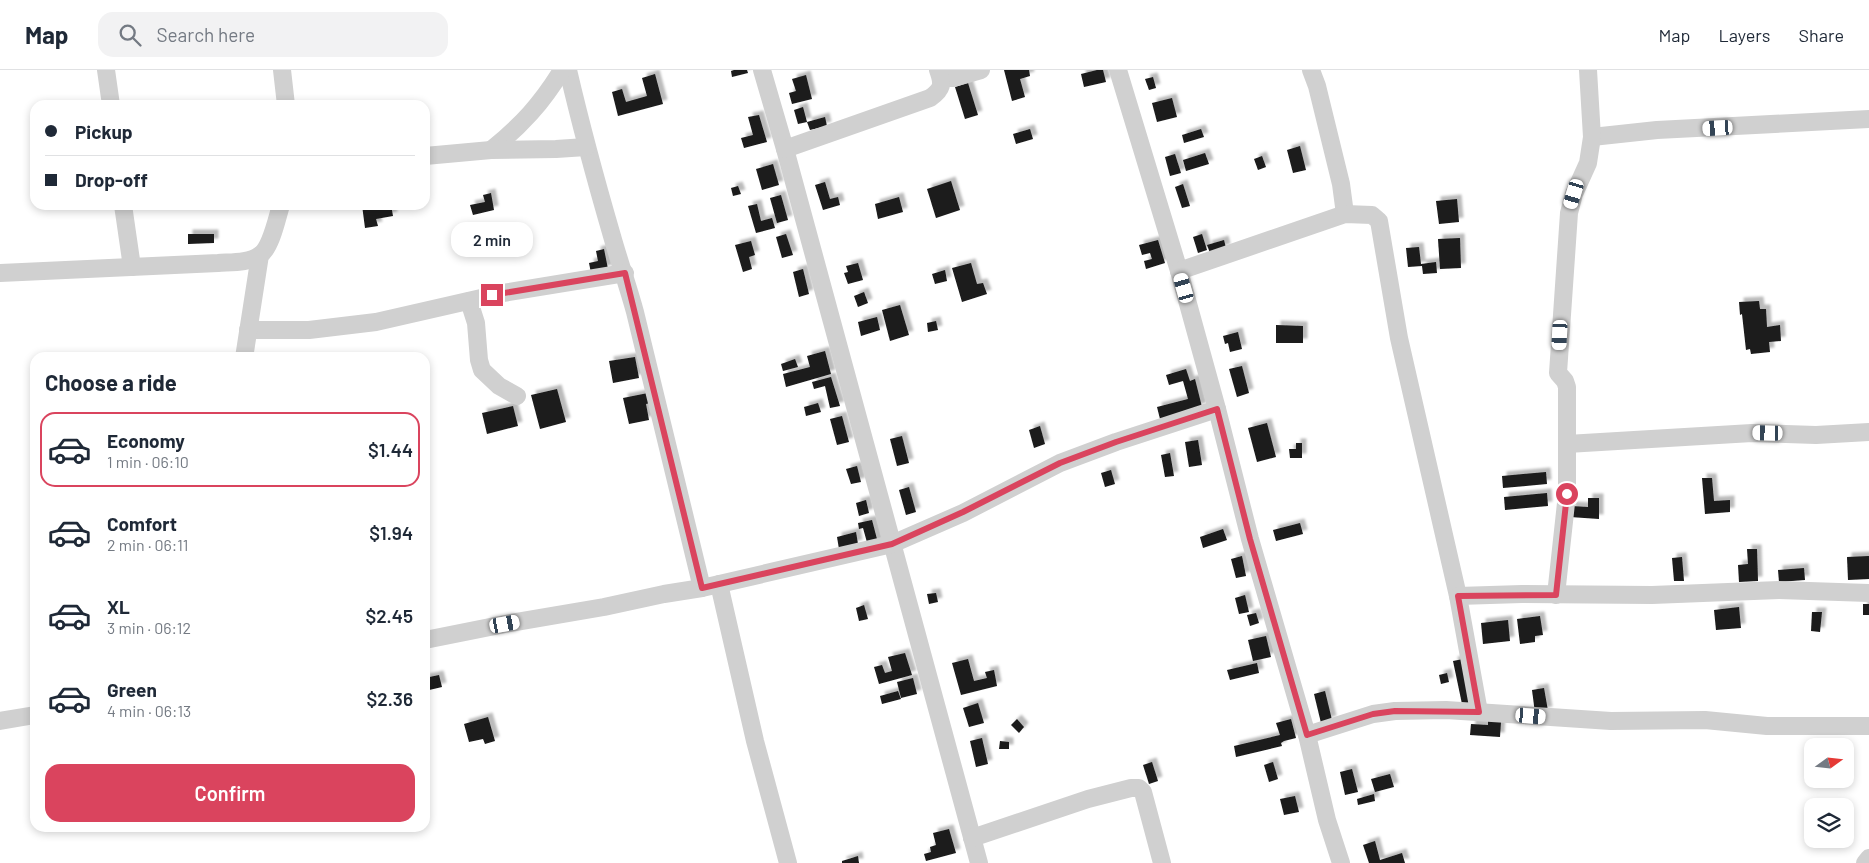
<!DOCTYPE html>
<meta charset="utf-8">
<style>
:root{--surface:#fff;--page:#f2f2f3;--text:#1f2937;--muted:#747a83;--line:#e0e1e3;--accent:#da445e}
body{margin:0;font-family:Barlow,sans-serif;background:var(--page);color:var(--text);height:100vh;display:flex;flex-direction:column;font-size:19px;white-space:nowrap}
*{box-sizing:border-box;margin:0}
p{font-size:16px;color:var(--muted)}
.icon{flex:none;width:28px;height:28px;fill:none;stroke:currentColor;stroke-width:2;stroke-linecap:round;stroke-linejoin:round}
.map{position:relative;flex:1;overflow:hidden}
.details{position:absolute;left:30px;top:282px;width:400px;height:480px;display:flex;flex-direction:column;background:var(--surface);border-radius:15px;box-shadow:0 2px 8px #0003}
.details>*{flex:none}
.banner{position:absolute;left:30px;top:30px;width:400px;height:110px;border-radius:15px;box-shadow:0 2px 8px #0003;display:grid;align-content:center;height:110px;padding:0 15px;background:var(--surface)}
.needle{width:32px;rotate:75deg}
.tools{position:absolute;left:1804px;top:668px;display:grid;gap:10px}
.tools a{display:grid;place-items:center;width:50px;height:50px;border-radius:10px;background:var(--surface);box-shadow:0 2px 8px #0003;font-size:25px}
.end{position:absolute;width:22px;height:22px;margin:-11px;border:6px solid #da445e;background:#fff;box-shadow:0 0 0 2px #fff}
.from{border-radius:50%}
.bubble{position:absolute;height:35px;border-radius:15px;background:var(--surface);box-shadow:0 2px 8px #0003;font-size:16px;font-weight:600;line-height:35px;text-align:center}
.car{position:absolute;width:15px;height:30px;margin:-15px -8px;border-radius:6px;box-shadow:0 0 4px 1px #0007;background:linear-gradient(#fff 24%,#345 0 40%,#fff 0 76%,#345 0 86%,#fff 0)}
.banner b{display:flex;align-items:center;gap:18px;height:48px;font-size:19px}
.banner b+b{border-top:1px solid var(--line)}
.banner i{width:12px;height:12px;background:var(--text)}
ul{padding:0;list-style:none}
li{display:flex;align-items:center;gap:15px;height:75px;margin:0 10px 8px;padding:0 5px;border:2px solid transparent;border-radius:15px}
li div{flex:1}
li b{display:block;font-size:19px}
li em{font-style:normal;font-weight:600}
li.selected{border-color:var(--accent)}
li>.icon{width:45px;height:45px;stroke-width:1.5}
h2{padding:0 15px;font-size:22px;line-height:60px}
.button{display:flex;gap:10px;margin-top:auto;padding:10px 15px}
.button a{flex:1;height:58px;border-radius:15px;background:var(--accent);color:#fff;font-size:20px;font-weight:600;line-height:58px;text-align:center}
header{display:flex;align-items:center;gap:30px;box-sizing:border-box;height:70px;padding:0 25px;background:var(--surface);border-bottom:1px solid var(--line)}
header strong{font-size:24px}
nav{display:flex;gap:28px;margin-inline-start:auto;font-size:18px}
.search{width:350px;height:45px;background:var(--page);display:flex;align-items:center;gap:12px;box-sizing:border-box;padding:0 18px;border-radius:15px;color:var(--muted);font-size:19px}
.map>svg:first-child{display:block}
.building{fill:#1a1a1a;filter:url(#shadow)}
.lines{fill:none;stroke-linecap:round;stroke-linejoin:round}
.minor{stroke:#d0d0d0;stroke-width:18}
.route{stroke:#da445e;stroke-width:6}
</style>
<header>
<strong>Map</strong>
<div class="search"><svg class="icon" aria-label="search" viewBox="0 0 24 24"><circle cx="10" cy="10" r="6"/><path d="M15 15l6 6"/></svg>Search here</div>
<nav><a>Map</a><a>Layers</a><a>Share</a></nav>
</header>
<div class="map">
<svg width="1869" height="793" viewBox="0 0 1869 793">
<defs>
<filter id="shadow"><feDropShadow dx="4.5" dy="-4.5" stdDeviation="1" flood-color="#0004"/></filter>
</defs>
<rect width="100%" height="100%" fill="#fff"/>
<g class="building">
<path d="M734,0H747L748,3L732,7L731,1Z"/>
<path d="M1004,0H1029L1030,6L1020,9L1025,27L1012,31Z"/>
<path d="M1097,0H1103L1106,12L1084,17L1081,4Z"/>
<path d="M655,4L663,34L618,46L612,22L622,19L626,32L647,26L642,8Z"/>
<path d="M806,5L812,29L792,34L789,23L796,21L792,9Z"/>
<path d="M1153,7L1156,18L1149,20L1145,9Z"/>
<path d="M968,13L978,45L965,49L955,17Z"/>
<path d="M1172,28L1177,47L1157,52L1152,33Z"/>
<path d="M803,37L807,52L798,54L794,40Z"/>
<path d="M759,45L767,72L744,78L741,68L753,65L748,47Z"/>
<path d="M825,47L827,56L810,60L807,52Z"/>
<path d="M1030,59L1033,69L1016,74L1013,64Z"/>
<path d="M1201,59L1204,67L1184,73L1182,65Z"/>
<path d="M1300,76L1306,100L1293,103L1287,80Z"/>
<path d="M1205,83L1209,94L1186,101L1183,90Z"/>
<path d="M1175,84L1181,103L1170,106L1165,87Z"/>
<path d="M1262,86L1266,97L1258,100L1254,89Z"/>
<path d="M773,94L779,115L762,120L756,99Z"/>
<path d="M951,111L960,140L936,148L927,119Z"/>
<path d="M825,112L830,129L838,127L840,135L823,140L815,115Z"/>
<path d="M1183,114L1190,136L1182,138L1175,117Z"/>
<path d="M738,116L741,124L733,126L731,118Z"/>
<path d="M491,123L494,140L473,145L470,135L485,132L483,125Z"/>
<path d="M781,125L788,150L777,153L770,128Z"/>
<path d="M899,127L903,142L878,149L875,134Z"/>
<path d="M1457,129L1459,152L1439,154L1436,131Z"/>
<path d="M757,134L761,151L772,148L775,158L756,163L748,136Z"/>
<path d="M362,135H391L393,146L376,149L378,156L365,158Z"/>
<path d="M188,164H214V173L188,174Z"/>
<path d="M786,164L793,185L782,188L776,167Z"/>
<path d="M1202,164L1207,180L1198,183L1193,167Z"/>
<path d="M1460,168L1461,198L1440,199L1438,169Z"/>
<path d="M1158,170L1165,193L1146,199L1144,191L1152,189L1150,183L1142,185L1139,175Z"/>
<path d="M1224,170L1226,178L1210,183L1207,175Z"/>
<path d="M751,171L755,185L749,187L752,199L743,202L735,175Z"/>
<path d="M1419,177L1421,194L1436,192L1437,203L1423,204L1422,196L1408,197L1406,178Z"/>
<path d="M604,179L608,199L591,203L589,193L598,191L596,181Z"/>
<path d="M858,193L863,210L848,214L844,203L848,202L846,196Z"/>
<path d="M971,193L977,214L983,213L987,224L962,232L952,198Z"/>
<path d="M803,199L809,224L799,227L793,202Z"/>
<path d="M945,200L947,211L935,214L932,204Z"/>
<path d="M864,222L868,233L858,237L854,226Z"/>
<path d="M1759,231L1760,239H1766L1767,257L1780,255L1781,271L1769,272L1770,282L1751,284L1750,279L1746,280L1742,244L1740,245L1739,232Z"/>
<path d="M900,235L909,265L890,271L882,240Z"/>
<path d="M877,247L880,260L861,266L858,252Z"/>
<path d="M936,251L938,260L928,262L927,253Z"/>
<path d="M1276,255L1303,256V273H1276Z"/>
<path d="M1238,262L1242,279L1230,282L1228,273L1225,274L1223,266Z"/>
<path d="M825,281L831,304L786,317L783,304L810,297L807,286Z"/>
<path d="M635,287L639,308L613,313L609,291Z"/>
<path d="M795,289L798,297L783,301L781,294Z"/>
<path d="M1242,296L1249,323L1237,327L1229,299Z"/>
<path d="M1186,299L1190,311L1195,309L1202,337L1160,349L1157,337L1188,329L1183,311L1169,315L1166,305Z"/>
<path d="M831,307L840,336L830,338L825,316L814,319L812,312Z"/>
<path d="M557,319L566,352L540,359L531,325Z"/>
<path d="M648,323L650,333L646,334L649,350L629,354L623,328Z"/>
<path d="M818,333L821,342L806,346L804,337Z"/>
<path d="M513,336L518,356L487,364L482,343Z"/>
<path d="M842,346L849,372L837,375L830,349Z"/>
<path d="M1267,353L1276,387L1257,392L1248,358Z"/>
<path d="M1040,356L1045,374L1034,378L1029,360Z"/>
<path d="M902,366L909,393L897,396L890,369Z"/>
<path d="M1198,370L1202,395L1189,397L1185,372Z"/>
<path d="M1296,373H1302V388H1290L1289,379H1296Z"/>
<path d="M1170,383L1174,406L1165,407L1161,385Z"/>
<path d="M857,396L861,412L851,414L846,399Z"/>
<path d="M1111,400L1115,414L1105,417L1101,403Z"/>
<path d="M1546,402L1547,414L1503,418L1502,406Z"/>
<path d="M1702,408H1712L1714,431L1730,430V442L1705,444Z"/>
<path d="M909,417L916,442L906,445L899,420Z"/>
<path d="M1547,423L1548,436L1505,440L1504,427Z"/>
<path d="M1588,428H1599V449L1570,447L1571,436L1588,437Z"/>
<path d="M866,430L869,443L859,446L856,433Z"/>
<path d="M872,450L878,473L868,476L863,458L859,459L858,453Z"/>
<path d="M1300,453L1303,464L1276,471L1273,460Z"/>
<path d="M1223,459L1227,470L1203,478L1200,467Z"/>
<path d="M856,462L858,474L839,479L837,467Z"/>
<path d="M1747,479H1757L1758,511L1739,512L1738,495L1748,494Z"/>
<path d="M1242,486L1246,506L1236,508L1231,489Z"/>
<path d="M1869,486V509L1848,510L1847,487Z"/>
<path d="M1682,487L1684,511H1674L1672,488Z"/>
<path d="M1804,498L1805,510L1779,512L1778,500Z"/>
<path d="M936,523L938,532L929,534L927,524Z"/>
<path d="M1245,525L1249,542L1239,544L1235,528Z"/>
<rect x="1863" y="534" width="6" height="11"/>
<path d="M864,535L868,549L859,551L856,538Z"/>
<path d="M1739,537L1741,558L1716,560L1714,540Z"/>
<path d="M1812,542H1822L1820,562L1811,561Z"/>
<path d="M1256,543L1259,553L1250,556L1247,545Z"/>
<path d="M1540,546L1543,565L1535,566V572L1520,574L1517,549Z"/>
<path d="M1508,550L1510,571L1483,574L1481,553Z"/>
<path d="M1266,566L1271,587L1253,591L1248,570Z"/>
<path d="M905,583L912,605L879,614L874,597L882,595L885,603L892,601L888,587Z"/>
<path d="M968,589L974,611L987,608L985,602L994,600L997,616L961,625L952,593Z"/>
<path d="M1463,589L1472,632L1462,634L1453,591Z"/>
<path d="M1257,593L1259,603L1230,610L1227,600Z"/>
<path d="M1447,603L1449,612L1441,614L1439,605Z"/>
<path d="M439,605L442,617L425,621V608Z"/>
<path d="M913,608L917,624L901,628L897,612Z"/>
<path d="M1544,618L1548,641L1535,643L1532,620Z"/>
<path d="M898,621L901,629L882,634L880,626Z"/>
<path d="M1325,621L1332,650L1321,653L1314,624Z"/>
<path d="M978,633L984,653L969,657L963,638Z"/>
<path d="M488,647L495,671L485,674L483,669L469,672L464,654Z"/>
<path d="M1017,649L1024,657L1019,663L1011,655Z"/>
<path d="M1291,649L1296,668L1284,671L1281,673L1282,676L1236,687L1234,676L1280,665L1276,653Z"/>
<path d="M1488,651L1501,652L1500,667L1470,665L1471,654L1488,655Z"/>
<path d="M982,668L988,694L976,697L970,671Z"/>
<path d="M1000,671L1009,672V679H999Z"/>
<path d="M1152,692L1158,711L1149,714L1143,695Z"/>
<path d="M1273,692L1278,709L1269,712L1264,695Z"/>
<path d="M1352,699L1358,722L1345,725L1340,702Z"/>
<path d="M1390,704L1394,717L1375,722L1371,709Z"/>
<path d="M1374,724L1375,731L1358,735L1357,729Z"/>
<path d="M1295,726L1299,742L1284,745L1280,729Z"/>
<path d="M949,759L956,783L926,791L924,784L931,782L930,777L936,775L933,763Z"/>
<path d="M1375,771L1380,790L1402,783L1405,793H1369L1363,775Z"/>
<path d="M858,786L859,793H842V791Z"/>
</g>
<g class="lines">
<g class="minor">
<path d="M106,0L111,35"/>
<path d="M282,0L286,35"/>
<path d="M568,0C581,56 596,111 612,166C619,191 628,216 635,242L702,518"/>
<path d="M762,0L785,79L979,793"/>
<path d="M1118,0L1179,201L1217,339L1250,469L1307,665L1327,750L1341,793"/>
<path d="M1311,0L1317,16L1341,114L1345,144"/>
<path d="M941,8H953L981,0"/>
<path d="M1592,67L1657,60L1869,49"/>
<path d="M785,79L930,28C943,19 943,14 938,0"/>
<path d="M491,80C521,56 542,33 562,0"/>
<path d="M425,86L491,80L556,79L586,77"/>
<path d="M123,135L132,197"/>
<path d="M1179,201L1345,144L1372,145L1379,151L1399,268L1458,526L1479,642"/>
<path d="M0,203L218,193C231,192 249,193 260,185C271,178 277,148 281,135"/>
<path d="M469,231L476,253L479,290L482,300L499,316L517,326"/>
<path d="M248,260H309L376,252L503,223L625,203"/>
<path d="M244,288L260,185"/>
<path d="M1567,374L1752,363L1816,365L1869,362"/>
<path d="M719,514L755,671L788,793"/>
<path d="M1556,525L1567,424V317L1565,311L1558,303L1569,143L1574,124L1588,93L1592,67L1588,0"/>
<path d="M1458,526L1522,524L1652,525L1779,520L1869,523"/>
<path d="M425,570L505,554L604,537L664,524L702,518L892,474L963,443L1060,393L1116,372L1217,339"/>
<path d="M0,651L35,645"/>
<path d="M1307,665L1373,644L1395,641L1446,640L1611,651L1705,650L1767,656H1869"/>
<path d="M972,768L1088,729L1131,718H1139L1143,722L1162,793"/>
<path d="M1865,793L1869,788"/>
</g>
</g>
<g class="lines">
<path class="route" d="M492,225L625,203L702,518L892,474L963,442L1060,393L1116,372L1217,339L1250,469L1307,665L1373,644L1395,641L1479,642L1458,526L1556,525L1567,424"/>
</g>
</svg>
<div class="tools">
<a><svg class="needle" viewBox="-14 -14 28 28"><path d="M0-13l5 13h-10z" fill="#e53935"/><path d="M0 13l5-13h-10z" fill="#747a83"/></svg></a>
<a><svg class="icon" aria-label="layers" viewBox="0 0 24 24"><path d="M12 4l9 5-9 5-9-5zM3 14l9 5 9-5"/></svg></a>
</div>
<i class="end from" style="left:1567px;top:424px"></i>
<i class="end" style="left:492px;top:225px"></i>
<div class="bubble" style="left:451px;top:152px;width:82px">2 min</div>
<i class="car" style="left:1718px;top:58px;rotate:267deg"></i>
<i class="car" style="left:1574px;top:124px;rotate:197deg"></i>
<i class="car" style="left:1184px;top:218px;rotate:344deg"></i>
<i class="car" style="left:1560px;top:265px;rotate:183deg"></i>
<i class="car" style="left:1768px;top:363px;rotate:271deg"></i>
<i class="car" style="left:505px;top:554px;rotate:80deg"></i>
<i class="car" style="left:1531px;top:646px;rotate:95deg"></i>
<div class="banner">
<b><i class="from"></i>Pickup</b>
<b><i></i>Drop-off</b>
</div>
<section class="details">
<h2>Choose a ride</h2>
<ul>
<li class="selected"><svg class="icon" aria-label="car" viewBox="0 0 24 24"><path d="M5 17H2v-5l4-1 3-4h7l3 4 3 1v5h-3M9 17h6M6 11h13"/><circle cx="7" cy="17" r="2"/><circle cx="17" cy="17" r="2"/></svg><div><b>Economy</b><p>1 min · 06:10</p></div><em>$1.44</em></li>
<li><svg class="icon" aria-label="car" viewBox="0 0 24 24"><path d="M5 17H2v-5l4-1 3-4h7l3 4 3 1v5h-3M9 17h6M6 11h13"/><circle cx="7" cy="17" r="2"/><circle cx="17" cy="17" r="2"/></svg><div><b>Comfort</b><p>2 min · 06:11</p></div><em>$1.94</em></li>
<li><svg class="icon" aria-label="car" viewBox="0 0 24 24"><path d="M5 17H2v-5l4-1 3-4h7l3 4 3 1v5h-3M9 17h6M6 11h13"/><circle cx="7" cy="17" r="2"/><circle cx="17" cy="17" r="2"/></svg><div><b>XL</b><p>3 min · 06:12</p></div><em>$2.45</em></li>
<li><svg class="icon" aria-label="car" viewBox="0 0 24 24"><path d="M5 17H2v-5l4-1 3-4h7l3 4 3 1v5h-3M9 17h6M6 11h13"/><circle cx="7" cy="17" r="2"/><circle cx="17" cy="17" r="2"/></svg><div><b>Green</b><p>4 min · 06:13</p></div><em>$2.36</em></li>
</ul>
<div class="button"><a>Confirm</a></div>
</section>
</div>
